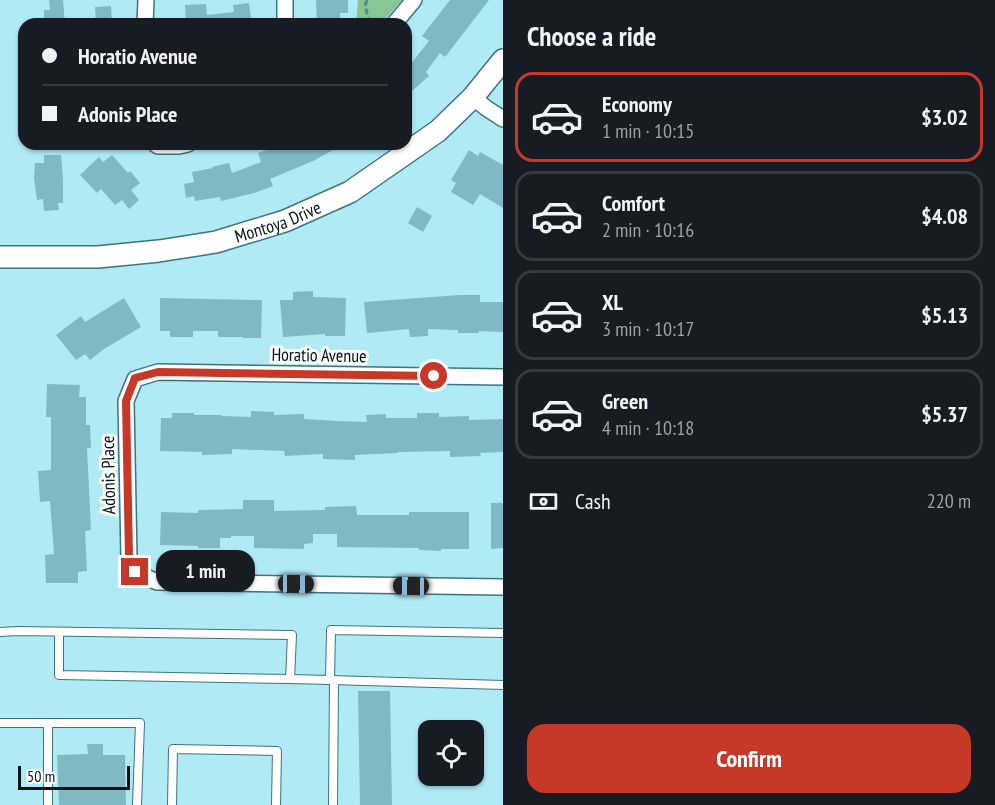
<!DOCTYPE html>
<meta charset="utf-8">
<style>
:root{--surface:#171b24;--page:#20242c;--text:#f1f3f6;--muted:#9ea1a6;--line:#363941;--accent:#c63929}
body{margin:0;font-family:"PT Sans Narrow",sans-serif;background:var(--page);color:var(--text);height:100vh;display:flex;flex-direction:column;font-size:22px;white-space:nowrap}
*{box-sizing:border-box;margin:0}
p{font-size:20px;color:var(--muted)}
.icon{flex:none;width:33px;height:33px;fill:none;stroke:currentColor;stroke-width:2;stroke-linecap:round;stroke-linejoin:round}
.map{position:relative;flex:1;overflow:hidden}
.panel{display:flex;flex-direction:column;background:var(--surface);width:492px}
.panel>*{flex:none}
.banner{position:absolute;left:18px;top:18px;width:394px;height:132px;border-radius:18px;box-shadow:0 2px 4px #0004;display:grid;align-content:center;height:132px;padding:0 24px;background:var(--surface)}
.buttons{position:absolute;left:418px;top:720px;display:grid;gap:12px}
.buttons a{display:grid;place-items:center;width:66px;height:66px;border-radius:12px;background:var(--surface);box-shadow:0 2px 4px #0004;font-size:30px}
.scale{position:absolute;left:18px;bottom:15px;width:112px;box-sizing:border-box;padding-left:6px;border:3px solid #001317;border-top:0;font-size:16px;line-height:21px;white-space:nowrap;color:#001317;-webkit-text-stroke:4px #fff;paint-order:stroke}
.end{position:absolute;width:27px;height:27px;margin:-14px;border:8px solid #c63929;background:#fff;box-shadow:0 0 0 3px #fff}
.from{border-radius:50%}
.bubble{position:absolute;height:42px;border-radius:18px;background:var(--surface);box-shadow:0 2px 4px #0004;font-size:20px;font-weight:600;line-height:42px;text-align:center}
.car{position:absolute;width:18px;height:36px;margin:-18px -9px;border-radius:8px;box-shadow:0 0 4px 2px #0007;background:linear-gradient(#222 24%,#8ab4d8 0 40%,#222 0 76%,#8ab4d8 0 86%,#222 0)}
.banner b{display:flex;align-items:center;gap:21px;height:57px;font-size:22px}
.banner b+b{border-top:2px solid var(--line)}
.banner i{width:15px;height:15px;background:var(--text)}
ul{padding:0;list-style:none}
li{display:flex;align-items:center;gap:18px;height:90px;margin:0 12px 9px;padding:0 12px;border:3px solid var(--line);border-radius:18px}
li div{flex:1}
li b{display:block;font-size:22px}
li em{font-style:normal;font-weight:600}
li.active{border-color:var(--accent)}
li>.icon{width:54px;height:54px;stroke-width:1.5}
h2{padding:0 24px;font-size:27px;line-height:72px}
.pay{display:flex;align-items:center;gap:15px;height:66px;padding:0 24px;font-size:22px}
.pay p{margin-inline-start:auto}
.action{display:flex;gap:12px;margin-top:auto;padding:12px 24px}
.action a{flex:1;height:69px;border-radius:18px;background:var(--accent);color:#fff;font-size:24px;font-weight:600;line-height:69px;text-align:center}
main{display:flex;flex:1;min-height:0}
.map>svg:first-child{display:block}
.green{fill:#88c595}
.building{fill:#80b9c3}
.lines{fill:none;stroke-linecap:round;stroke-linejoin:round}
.lane-casing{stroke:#3d747e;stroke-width:10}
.street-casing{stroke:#3d747e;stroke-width:18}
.secondary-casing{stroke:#3d747e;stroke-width:24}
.path{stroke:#5d858d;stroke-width:3;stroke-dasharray:6 3;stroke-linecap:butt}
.lane{stroke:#fff;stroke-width:8}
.street{stroke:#fff;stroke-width:15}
.secondary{stroke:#fff;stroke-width:21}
.route{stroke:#c63929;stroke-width:8}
.labels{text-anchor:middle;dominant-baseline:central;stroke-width:6;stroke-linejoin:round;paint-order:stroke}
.street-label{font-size:18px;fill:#001317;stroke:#fff}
</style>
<main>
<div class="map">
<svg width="503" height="805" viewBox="0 0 503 805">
<rect width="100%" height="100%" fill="#b0eaf5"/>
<path class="green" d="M358,0H402L381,24H356Z"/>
<g class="building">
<path d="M49,0H63L65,24H44V10H50Z"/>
<path d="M316,0H348V13H340L341,24H317Z"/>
<path d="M450,0H489L445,57L440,53L426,72L429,76L406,96V70L429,41L422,36Z"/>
<path d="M249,3L252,24H186L185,5L206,4L207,15L234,12L233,5Z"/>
<path d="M111,6L112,24H96L95,7Z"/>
<path d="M284,144H344L313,161L270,179L273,186L254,193L221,201L220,197L195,201L194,196L186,198L184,184L194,182L192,172L213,168L212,167L229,163L232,173L261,162L258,153Z"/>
<path d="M469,150L478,156L480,152L503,165V208L480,194L473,205L451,192L456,183L451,180Z"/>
<path d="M44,155H61L63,179V203H58L59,210L44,211L43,199L37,200L34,178L35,163H44Z"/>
<path d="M112,155L128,173L130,171L140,183L131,190L139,200L129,209L122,200L115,205L101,189L97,193L80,175L99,157L103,162Z"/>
<path d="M417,207L432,216L423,232L408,223Z"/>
<path d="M313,291V297L346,298L345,336H325V334L283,337L280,300H293V292Z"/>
<path d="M460,295H480V302H503V332L479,331V333H458V330L428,329V336L410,337L409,329L367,333L364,302Z"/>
<path d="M124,298L141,327L104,349L90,360L85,354L76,360L56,335L81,316L85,322Z"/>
<path d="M160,298L262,300L261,338H243V337H218V331H193V337H170V331H160Z"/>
<path d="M47,384L80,385L79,397H86V425H90L91,448H87L91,530L85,531L87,571L78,572V583H46L45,555L54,554L50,501L40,502L38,471L51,470V417H46Z"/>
<path d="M251,411L274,412V415L304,414V419L338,421L367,422L366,415L386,414V418H417V413H439V417L469,416V420L503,419V452L480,453L481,456L450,457V451L398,452V453L355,455V460L323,459V454L285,456L284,451L232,449V454L202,455V452L160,451L161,418H172V413H194V415H222V416L251,417Z"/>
<path d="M243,500H274V511L325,510V507L356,506L357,515H409V512H469V549H441V551L419,550V548L337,547V534H313V543L304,544V549L254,548V536H231V538H220V548H198V546L160,545L161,512L198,513V510L243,509Z"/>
<path d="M491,503H503V548L491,549Z"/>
<path d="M358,691H390L392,805H360Z"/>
<path d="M87,744H103V755H125L126,805H59L57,755L88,754Z"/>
</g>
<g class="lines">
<g class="lane-casing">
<g id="lane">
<path d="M0,632L18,631L292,635L290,679L59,675V632"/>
<path d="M503,633L331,630L330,680L503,685"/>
<path d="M290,679L330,680"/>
<path d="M0,723H140L137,805"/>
<path d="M48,805V723"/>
<path d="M172,805L173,749L277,751L276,805"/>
<path d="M333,805L334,680"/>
</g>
</g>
<g class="street-casing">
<g id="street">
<path d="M145,24L146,0"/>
<path d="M285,24V0"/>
<path d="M394,24L414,0"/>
<path d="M473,97L486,108L503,119"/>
<path d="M155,144L158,146H179L188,144"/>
<path d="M503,377L158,372L135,379L126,401L129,558L135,572L157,582L503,587"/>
</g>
</g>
<g class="secondary-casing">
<g id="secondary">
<path id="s1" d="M0,257H98L159,251L216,242L285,221L350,192L438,131L473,97L503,60"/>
</g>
</g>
<path class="path" d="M367,0L365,6L370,24"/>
<use href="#lane" class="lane"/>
<use href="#street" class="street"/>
<use href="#secondary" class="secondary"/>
</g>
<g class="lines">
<path class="route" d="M135,572L129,558L126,401L135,378L158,372L434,376"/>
</g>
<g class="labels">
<g class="street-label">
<text stroke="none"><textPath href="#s1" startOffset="282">Montoya Drive</textPath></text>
<text transform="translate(319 355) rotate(1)">Horatio Avenue</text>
<text transform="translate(108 475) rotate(-91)">Adonis Place</text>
</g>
</g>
</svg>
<div class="buttons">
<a><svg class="icon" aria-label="locate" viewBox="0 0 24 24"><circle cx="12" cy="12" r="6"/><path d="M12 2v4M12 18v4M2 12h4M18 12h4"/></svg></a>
</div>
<div class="scale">50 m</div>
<i class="end from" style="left:434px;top:376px"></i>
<i class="end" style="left:135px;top:572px"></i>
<div class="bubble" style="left:156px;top:550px;width:99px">1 min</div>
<i class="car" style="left:296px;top:584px;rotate:91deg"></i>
<i class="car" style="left:411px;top:586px;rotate:271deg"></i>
<div class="banner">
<b><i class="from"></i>Horatio Avenue</b>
<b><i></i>Adonis Place</b>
</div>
</div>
<section class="panel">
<h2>Choose a ride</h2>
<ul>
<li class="active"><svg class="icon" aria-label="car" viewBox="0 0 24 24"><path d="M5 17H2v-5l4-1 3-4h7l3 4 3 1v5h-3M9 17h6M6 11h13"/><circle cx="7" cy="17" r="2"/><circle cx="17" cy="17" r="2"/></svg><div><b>Economy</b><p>1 min · 10:15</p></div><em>$3.02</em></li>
<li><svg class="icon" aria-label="car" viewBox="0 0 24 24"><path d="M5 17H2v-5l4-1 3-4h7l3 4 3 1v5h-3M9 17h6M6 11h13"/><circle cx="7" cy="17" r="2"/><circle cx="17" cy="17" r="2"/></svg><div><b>Comfort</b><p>2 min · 10:16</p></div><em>$4.08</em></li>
<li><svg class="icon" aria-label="car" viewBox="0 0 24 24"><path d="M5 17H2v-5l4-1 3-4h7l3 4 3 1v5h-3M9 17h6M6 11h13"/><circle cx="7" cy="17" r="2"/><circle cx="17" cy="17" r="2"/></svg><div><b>XL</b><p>3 min · 10:17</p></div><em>$5.13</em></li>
<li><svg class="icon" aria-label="car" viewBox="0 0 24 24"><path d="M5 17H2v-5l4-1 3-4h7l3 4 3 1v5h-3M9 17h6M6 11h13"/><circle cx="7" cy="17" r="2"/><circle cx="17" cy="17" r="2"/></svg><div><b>Green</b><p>4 min · 10:18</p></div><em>$5.37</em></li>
</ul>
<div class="pay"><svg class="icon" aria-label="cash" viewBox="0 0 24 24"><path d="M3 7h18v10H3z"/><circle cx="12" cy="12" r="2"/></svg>Cash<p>220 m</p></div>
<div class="action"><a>Confirm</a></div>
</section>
</main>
